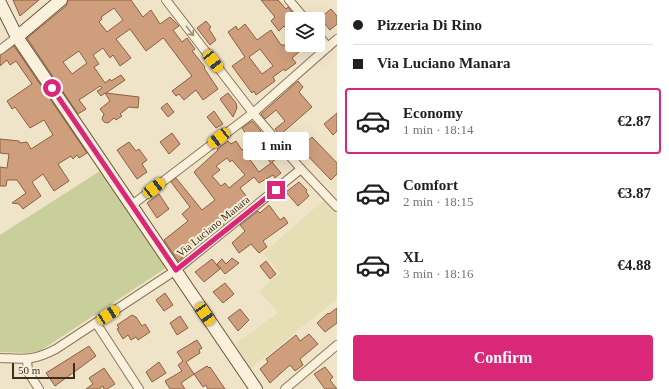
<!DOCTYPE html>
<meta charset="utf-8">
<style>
:root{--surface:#fff;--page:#f2f2f2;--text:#202124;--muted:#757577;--line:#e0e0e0;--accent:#db2777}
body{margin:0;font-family:"Times New Roman",serif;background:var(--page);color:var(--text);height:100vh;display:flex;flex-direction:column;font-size:15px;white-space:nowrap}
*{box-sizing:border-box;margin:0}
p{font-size:13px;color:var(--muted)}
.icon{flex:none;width:22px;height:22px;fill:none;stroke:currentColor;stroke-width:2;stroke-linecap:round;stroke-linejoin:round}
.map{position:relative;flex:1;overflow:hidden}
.drawer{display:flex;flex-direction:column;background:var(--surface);width:332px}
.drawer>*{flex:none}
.top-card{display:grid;align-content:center;height:88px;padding:0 16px;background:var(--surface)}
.fabs{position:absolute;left:285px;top:12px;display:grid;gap:8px}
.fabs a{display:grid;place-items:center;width:40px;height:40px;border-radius:4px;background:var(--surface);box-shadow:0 4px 16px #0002;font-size:20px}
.scale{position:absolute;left:12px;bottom:10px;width:63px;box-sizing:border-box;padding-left:4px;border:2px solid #3d2e20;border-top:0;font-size:11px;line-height:14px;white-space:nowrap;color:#3d2e20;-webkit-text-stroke:3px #f7eed8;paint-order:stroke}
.end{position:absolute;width:18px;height:18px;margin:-9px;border:5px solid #db2777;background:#fff;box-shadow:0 0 0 2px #fff}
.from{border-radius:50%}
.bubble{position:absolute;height:28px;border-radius:4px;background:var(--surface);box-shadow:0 4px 16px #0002;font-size:13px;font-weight:700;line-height:28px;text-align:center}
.car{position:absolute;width:12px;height:24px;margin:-12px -6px;border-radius:5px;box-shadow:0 0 3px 1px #0007;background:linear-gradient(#f5c518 24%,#345 0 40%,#f5c518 0 76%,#345 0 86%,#f5c518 0)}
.top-card b{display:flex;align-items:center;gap:14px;height:38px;font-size:15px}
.top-card b+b{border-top:1px solid var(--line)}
.top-card i{width:10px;height:10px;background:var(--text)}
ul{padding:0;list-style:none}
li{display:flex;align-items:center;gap:12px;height:66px;margin:0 8px 6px;padding:0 8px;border:2px solid transparent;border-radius:4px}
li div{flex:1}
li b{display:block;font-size:15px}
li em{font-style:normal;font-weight:700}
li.current{border-color:var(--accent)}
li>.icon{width:36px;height:36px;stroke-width:1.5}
.cta{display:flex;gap:8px;margin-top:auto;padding:8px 16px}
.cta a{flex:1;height:46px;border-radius:4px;background:var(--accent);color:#fff;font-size:16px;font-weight:700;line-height:46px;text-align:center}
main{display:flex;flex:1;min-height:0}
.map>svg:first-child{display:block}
.farmland{fill:#e6deb5}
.green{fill:#c9cf9b}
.building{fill:#cf9f7d;stroke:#8d5f41;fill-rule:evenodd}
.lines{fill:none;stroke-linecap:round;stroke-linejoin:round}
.street-casing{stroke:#8d765c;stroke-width:10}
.secondary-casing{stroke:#6f573f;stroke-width:14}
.street{stroke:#faf1dc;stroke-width:8}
.secondary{stroke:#faf1dc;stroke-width:12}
.oneway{stroke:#9c907e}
.route{stroke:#db2777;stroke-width:5}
.labels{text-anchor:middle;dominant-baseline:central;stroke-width:4;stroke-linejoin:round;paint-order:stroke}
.street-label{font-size:11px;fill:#3d2e20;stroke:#f7eed8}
</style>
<main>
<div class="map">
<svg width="337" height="389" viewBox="0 0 337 389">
<rect width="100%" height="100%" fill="#f0e4c8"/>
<path class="farmland" d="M324,200L337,214V299L250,369L235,344L278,313L259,291L280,273L263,253Z"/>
<path class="green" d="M100,171L166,268L40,351L26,353L0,352V235Z"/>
<g class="building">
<path d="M13,0H39L20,16Z"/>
<path d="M68,0H131L143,17L151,10L160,24L170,17L179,26L173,30L182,42L187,38L195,49L192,51L205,67L204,68L218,89L203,100L196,90L184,100L179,94L176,96L172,91L192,76L165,40L163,38L146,51L130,29L116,39L131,58L120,66L113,55L110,58L103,48L93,55L99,64L94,67L105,83L110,79L111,81L121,75L125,80L106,93L139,97L138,108L129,107L120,114L122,116L116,120L114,118L108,123L104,122L102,119L104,114L100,109L110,101L105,93L101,96L97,91L102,88L100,86L79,100L86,109L78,114L27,38L66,6ZM114,8L123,20L107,32L99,22L102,19L101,17ZM79,51L87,63L72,74L63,62Z"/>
<path d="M261,0H278L286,9L288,7L292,12V36L284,26L279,31L271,21L275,17Z"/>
<path d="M331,9L337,16V24L330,30L320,18Z"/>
<path d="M206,21L211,27L209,29L216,40L210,45L197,28Z"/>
<path d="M245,24L257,40L271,30L281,45H307L292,58L296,63L285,71L284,69L273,77L275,81L256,95L254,91L252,93L232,66L245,57L228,32L236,26L238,30ZM260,49L273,66L262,74L249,57Z"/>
<path d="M14,46L87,153L79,158L77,155L73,159L71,156L58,164L69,181L54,191L43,174L32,182L41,196L23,209L19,204L12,203L26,193L17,180H7L6,186H0V167L7,168L9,154L0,153V139L19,141L20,143L27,142L31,149L53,135L44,120L30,128L15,107L12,109L7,101L32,84L16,61L10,65L7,60L0,66V55Z"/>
<path d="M298,81L303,87L299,92L312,107L280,135L275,129L285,121L276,110L265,119L261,114Z"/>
<path d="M228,93L236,103L237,108L233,117L220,99Z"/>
<path d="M167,103L174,112L168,117L161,108Z"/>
<path d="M214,111L223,124L216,128L207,117Z"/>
<path d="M337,113V131L333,135L324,124Z"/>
<path d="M252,121L261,131L257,135L272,154L277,150L282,155L272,162L281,173L275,178L273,175L259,183L254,177L240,188L251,202L178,261L164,240L188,221L182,214L190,207L171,182L176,178L202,210L215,200L194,172L218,150L217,149L228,141L231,144L236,141L242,150L252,142L242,128ZM259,149L271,163L259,172L248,157ZM227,158L230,162L232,160L245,175L229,188L225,183L221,186L212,176L220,170L216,166Z"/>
<path d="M172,133L180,144L169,154L160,142Z"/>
<path d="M312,137L337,163V174L331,180L300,148Z"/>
<path d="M129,142L136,151L139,149L147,160L142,164L147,172L137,179L117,150Z"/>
<path d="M299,182L307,190L306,192L309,196L298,206L286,192Z"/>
<path d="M159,194L169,209L157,218L147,203Z"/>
<path d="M269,205L280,220L284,217L288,223L263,241L267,247L259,253L251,244L239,253L232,243L245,231L240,225L258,211L260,213Z"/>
<path d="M232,258L239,263L225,274L217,264L222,259L226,264Z"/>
<path d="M212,259L220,269L204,282L195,272Z"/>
<path d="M266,261L276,274L270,279L260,266Z"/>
<path d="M225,283L234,294L223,303L213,292Z"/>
<path d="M165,293L173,305L164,311L156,300Z"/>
<path d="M337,308V323L325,332L317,323L328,313L329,314Z"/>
<path d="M240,309L249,320L238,331L228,318Z"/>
<path d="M132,315L136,317L142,326L145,324L150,332L138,340L136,337L131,340L128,335L123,339L117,329L119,328L117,325Z"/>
<path d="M180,316L188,328L177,335L170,323Z"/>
<path d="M309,334L318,344L300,359L303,365L295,371L290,365L270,383L260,369L268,362L266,359L296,335L300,341Z"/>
<path d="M197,340L202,348L199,350L200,353L186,362L194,374L207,366L209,368L210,367L225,389H208L206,385L203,387L194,374L181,383L185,389H170L165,381L182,371L178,365L183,361L177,352Z"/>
<path d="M89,346L96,356L55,386L46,373Z"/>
<path d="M159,362L166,373L152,382L146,372Z"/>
<path d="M325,367L333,377L330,380L337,389H325L314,374Z"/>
<path d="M104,368L115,384L107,389H104L103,386L99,389H86L93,384L89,378Z"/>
</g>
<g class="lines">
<g class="street-casing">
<g id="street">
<path d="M166,0L253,113L301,169L337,207"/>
<path d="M289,0L305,19"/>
<path d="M318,35L328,47"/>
<path d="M0,50L17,37"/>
<path d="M132,205L253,113L337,39"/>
<path d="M96,323L139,389"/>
<path d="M0,358C25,359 33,361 56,349L176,270L301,169"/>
<path d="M27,359L28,372L39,389"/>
<path d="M285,389L337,345"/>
</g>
</g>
<g class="secondary-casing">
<g id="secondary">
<path d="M0,3L17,37L256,389"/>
<path d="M17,37L61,0"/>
</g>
</g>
<use href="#street" class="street"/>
<use href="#secondary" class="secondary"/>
</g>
<defs><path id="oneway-shaft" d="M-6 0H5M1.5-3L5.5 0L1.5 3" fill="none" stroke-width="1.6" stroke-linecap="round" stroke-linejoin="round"/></defs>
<use class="oneway" href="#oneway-shaft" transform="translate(190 31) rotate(53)"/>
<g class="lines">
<path class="route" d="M52,88L176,270L276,190"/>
</g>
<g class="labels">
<g class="street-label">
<text transform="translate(213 226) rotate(-39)">Via Luciano Manara</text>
</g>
</g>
</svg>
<div class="fabs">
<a><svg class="icon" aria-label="layers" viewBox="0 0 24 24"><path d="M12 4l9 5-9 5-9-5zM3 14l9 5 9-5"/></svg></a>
</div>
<div class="scale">50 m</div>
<i class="end from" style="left:52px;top:88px"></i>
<i class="end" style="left:276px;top:190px"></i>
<div class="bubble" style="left:243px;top:132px;width:66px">1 min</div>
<i class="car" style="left:213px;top:61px;rotate:142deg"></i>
<i class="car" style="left:219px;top:138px;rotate:232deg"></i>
<i class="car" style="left:154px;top:188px;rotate:52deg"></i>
<i class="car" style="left:205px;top:314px;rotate:146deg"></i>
<i class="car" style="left:108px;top:315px;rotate:57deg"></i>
</div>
<section class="drawer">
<div class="top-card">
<b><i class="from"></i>Pizzeria Di Rino</b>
<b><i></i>Via Luciano Manara</b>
</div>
<ul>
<li class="current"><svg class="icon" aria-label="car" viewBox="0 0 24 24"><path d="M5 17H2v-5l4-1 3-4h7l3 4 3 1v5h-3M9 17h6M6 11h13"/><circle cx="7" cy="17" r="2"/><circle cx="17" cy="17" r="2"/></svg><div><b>Economy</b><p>1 min · 18:14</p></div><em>€2.87</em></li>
<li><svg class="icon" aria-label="car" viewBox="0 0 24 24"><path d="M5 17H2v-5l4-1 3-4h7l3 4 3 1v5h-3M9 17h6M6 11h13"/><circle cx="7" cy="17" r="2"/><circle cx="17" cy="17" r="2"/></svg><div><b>Comfort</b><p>2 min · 18:15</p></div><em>€3.87</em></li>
<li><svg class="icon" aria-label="car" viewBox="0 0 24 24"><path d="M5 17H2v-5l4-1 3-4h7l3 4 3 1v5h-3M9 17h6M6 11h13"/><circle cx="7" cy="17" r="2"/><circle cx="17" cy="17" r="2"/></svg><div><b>XL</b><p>3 min · 18:16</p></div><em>€4.88</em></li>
</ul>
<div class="cta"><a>Confirm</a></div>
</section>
</main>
